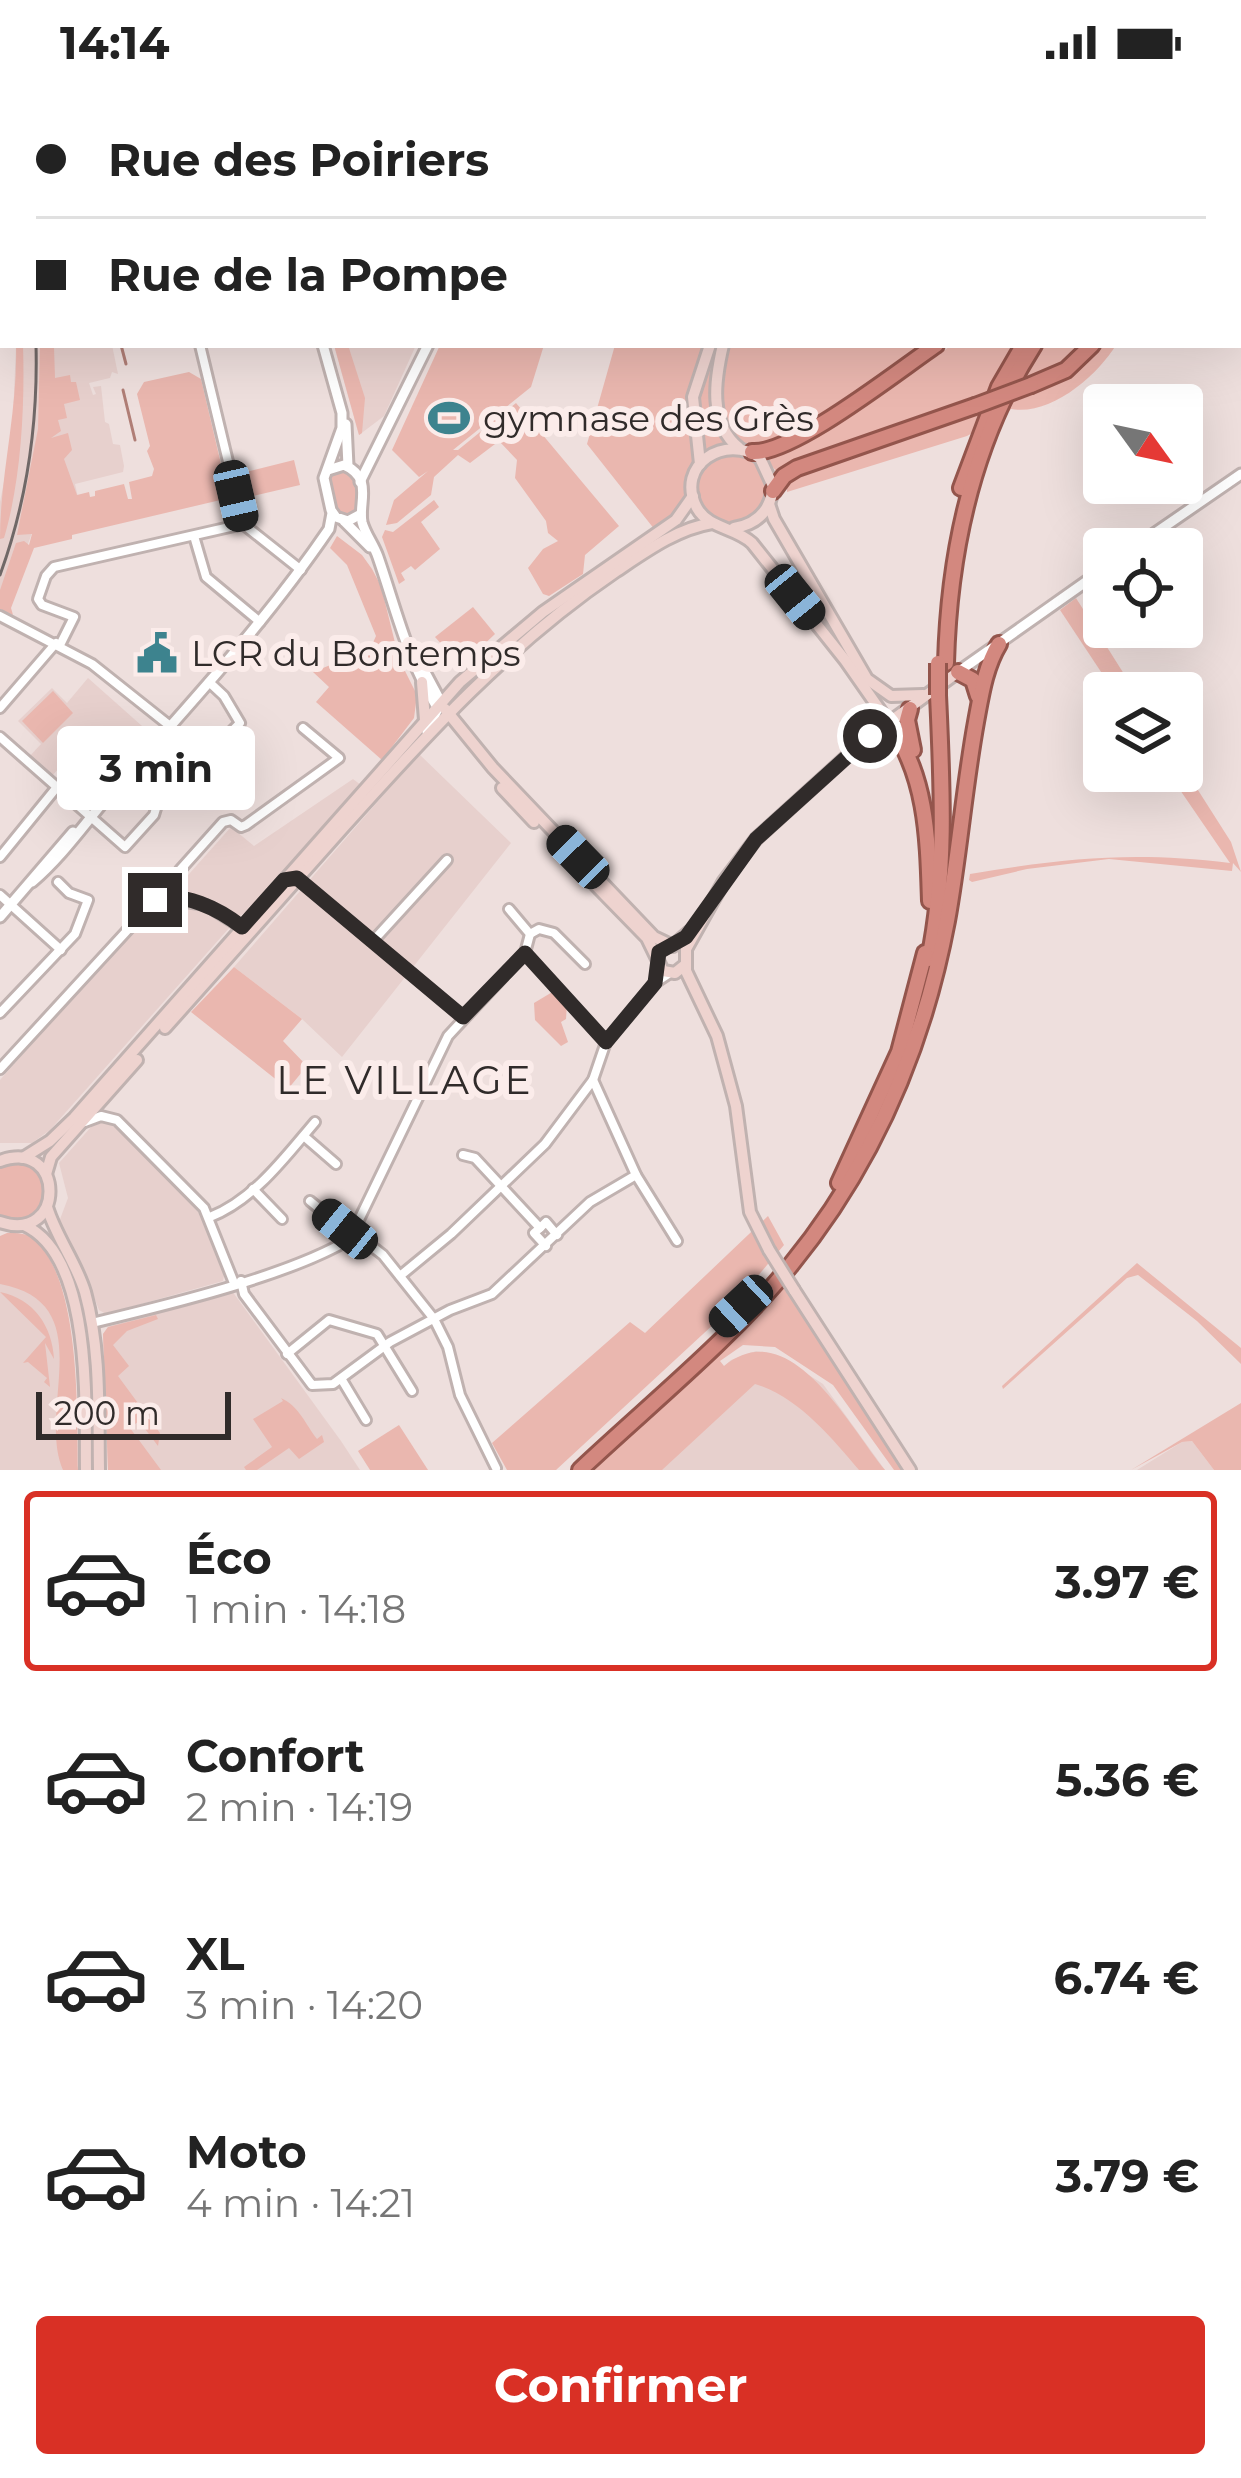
<!DOCTYPE html>
<html lang="fr">
<meta charset="utf-8">
<style>
:root{--surface:#fff;--page:#f2f2f2;--text:#222;--muted:#767676;--line:#e0e0e0;--accent:#d93025}
body{margin:0;font-family:Montserrat,sans-serif;background:var(--page);color:var(--text);height:100vh;display:flex;flex-direction:column;font-size:45px;white-space:nowrap}
*{box-sizing:border-box;margin:0}
p{font-size:39px;color:var(--muted)}
.icon{flex:none;width:66px;height:66px;fill:none;stroke:currentColor;stroke-width:2;stroke-linecap:round;stroke-linejoin:round}
.map{position:relative;height:1386px;overflow:hidden}
.drawer{display:flex;flex-direction:column;background:var(--surface);flex:1}
.drawer>*{flex:none}
.hud{position:absolute;left:0px;top:0px;width:1242px;height:264px;box-shadow:0 12px 48px #0002;display:grid;align-content:center;height:264px;padding:0 36px;background:var(--surface)}
.needle{width:78px;rotate:123deg}
.tools{position:absolute;left:1083px;top:300px;display:grid;gap:24px}
.tools a{display:grid;place-items:center;width:120px;height:120px;border-radius:12px;background:var(--surface);box-shadow:0 12px 48px #0002;font-size:60px}
.scale{position:absolute;left:36px;bottom:30px;width:195px;box-sizing:border-box;padding-left:12px;border:6px solid #302b2a;border-top:0;font-size:33px;line-height:42px;white-space:nowrap;color:#302b2a;-webkit-text-stroke:9px #fbecea;paint-order:stroke}
.end{position:absolute;width:54px;height:54px;margin:-27px;border:15px solid #302b2a;background:#fff;box-shadow:0 0 0 6px #fff}
.from{border-radius:50%}
.bubble{position:absolute;height:84px;border-radius:12px;background:var(--surface);box-shadow:0 12px 48px #0002;font-size:39px;font-weight:700;line-height:84px;text-align:center}
.car{position:absolute;width:36px;height:72px;margin:-36px -18px;border-radius:15px;box-shadow:0 0 9px 3px #0007;background:linear-gradient(#222 24%,#8ab4d8 0 40%,#222 0 76%,#8ab4d8 0 86%,#222 0)}
.hud b{display:flex;align-items:center;gap:42px;height:114px;font-size:45px}
.hud b+b{border-top:3px solid var(--line)}
.hud i{width:30px;height:30px;background:var(--text)}
ul{padding:21px 0 0;list-style:none}
li{display:flex;align-items:center;gap:36px;height:180px;margin:0 24px 18px;padding:0 12px;border:6px solid transparent;border-radius:12px}
li div{flex:1}
li b{display:block;font-size:45px}
li em{font-style:normal;font-weight:700}
li.selected{border-color:var(--accent)}
li>.icon{width:108px;height:108px;stroke-width:1.5}
.primary-button{display:flex;gap:24px;margin-top:auto;padding:24px 36px}
.primary-button a{flex:1;height:138px;border-radius:12px;background:var(--accent);color:#fff;font-size:48px;font-weight:700;line-height:138px;text-align:center}
.status{display:flex;justify-content:space-between;align-items:center;height:84px;padding:0 60px;background:var(--surface);direction:ltr}
.status svg{height:33px;fill:currentColor}
.map>svg:first-child{display:block}
.built{fill:#e7d0cd}
.green{fill:#eab7af}
.lines{fill:none;stroke-linecap:round;stroke-linejoin:round}
.stream{stroke:#b07e76;stroke-width:3}
.minor-casing{stroke:#c0b2b0;stroke-width:14}
.tertiary-casing{stroke:#c0b2b0;stroke-width:15}
.secondary-casing{stroke:#c0b2b0;stroke-width:16}
.trunk-casing{stroke:#93554c;stroke-width:20}
.minor{stroke:#fff;stroke-width:8}
.tertiary{stroke:#fff;stroke-width:9}
.secondary{stroke:#eed3cf;stroke-width:10}
.trunk{stroke:#d3887f;stroke-width:14}
.rail{stroke:#706867;stroke-width:3}
.secondary-bridge-casing{stroke:#c0b2b0;stroke-width:16;stroke-linecap:butt}
.trunk-bridge-casing{stroke:#93554c;stroke-width:20;stroke-linecap:butt}
.secondary-bridge{stroke:#eed3cf;stroke-width:10}
.trunk-bridge{stroke:#d3887f;stroke-width:14}
.route{stroke:#302b2a;stroke-width:15}
.labels{text-anchor:middle;dominant-baseline:central;stroke-width:12;stroke-linejoin:round;paint-order:stroke}
.poi-label{font-size:36px;fill:#302b2a;stroke:#fbecea;text-anchor:start}
.neighbourhood-label{font-size:39px;letter-spacing:3px;fill:#302b2a;stroke:#fbecea}
</style>
<div class="status"><b>14:14</b><svg viewBox="0 0 49 12"><path d="M0 12V9h3v3zM5 12V6h3v6zM10 12V3h3v9zM15 12V0h3v12zM26 1h20v11H26zM47 4h2v5h-2z"/></svg></div>
<div class="map">
<svg width="1241" height="1386" viewBox="0 0 1241 1386">
<rect width="100%" height="100%" fill="#eedfdd"/>
<g class="built">
<path d="M16,261H112L118,290L112,288L110,294L89,299L93,311L96,310L93,303L101,302L105,338L109,340L113,360L120,361L124,382L123,388L75,400L82,431L36,438L0,536V418L12,358Z"/>
<path d="M334,261H416L384,332L359,351Z"/>
<path d="M88,594L142,642L136,650L143,660L110,697L93,688L84,699L62,681L51,693L29,673L41,660L18,637L52,604L67,619Z"/>
<path d="M419,670L511,759L342,973L302,935L234,883Z"/>
<path d="M353,695L361,701L246,828L238,833L185,812L181,799L231,743L254,762Z"/>
<path d="M169,818L209,828L229,837L230,843L50,1046L32,1059H0V996L127,852L159,820Z"/>
<path d="M105,1038L120,1046L203,1133L225,1187L223,1197L106,1230L99,1226L81,1179L59,1138L68,1114L59,1079L92,1042Z"/>
<path d="M0,1158L58,1206L74,1386H0Z"/>
<path d="M232,1207L341,1357L360,1386H108L103,1250L108,1243Z"/>
<path d="M756,1267L779,1272L823,1300L885,1386H614L731,1276Z"/>
<path d="M1192,1357L1214,1386H1137L1182,1358Z"/>
</g>
<g class="green">
<path d="M814,0H1241V37L1239,3H813Z"/>
<path d="M16,261H23C25,324 21,397 4,454L0,455C0,390 18,327 16,261Z"/>
<path d="M40,261H60L54,263L55,294L70,291L71,298H76L80,316L64,320L67,334L58,336L61,347L51,354L68,349L72,366L64,375L77,411L89,408L90,413L95,412V407L124,400L128,415H132L129,398L152,392L154,385L147,367L150,362L137,310L144,298L189,288L201,295L229,414L72,451V455L34,464L11,524L13,531L0,525V506L16,459L24,457L29,461L32,450L17,451L38,345Z"/>
<path d="M334,261H348L365,314L362,349L359,351Z"/>
<path d="M440,261H544L531,303L453,366H458L516,319L619,442L585,471L583,490L549,512L543,510L528,484L543,465L558,457L548,449L546,437L515,394L517,376L499,357L470,379L458,371L434,393L431,411L397,439L386,441L394,416L428,387L419,393L392,366Z"/>
<path d="M615,261H707C703,272 695,285 693,297C684,359 718,399 655,446L587,360Z"/>
<path d="M728,261H929C860,305 688,461 728,261Z"/>
<path d="M952,261H1015L987,312L777,388L763,372L849,330Z"/>
<path d="M1042,261H1085L1057,286L1019,301Z"/>
<path d="M1099,261H1116C1097,292 1051,332 1011,325L1004,333L1012,315L1065,293Z"/>
<path d="M709,272L713,320L726,358L707,368C692,336 698,305 709,272Z"/>
<path d="M983,325L974,348L967,352L787,408V401L796,391Z"/>
<circle cx="733" cy="404" r="35"/>
<path d="M294,376L300,401L244,414L238,390Z"/>
<path d="M344,384C358,397 365,412 358,430L345,434L332,424L328,391Z"/>
<path d="M434,416L439,423L421,438L440,465L415,486L411,482L401,489L405,496L399,500L382,453L385,446L393,448Z"/>
<path d="M337,452L362,471L372,485L381,502L399,575L417,611L414,634L382,676L316,618L329,603L313,588L370,565L376,552L347,481L330,464Z"/>
<path d="M1076,514L1136,609H1115L1060,526Z"/>
<path d="M473,523L495,550L461,582L435,553Z"/>
<path d="M53,607L73,629L43,659L22,637Z"/>
<path d="M1182,681L1231,758L1241,788L1233,779L1232,787L1109,775L1027,785L972,798L969,796L970,790C1064,774 1134,767 1230,779L1167,687H1182Z"/>
<path d="M234,883L302,935L283,957L307,982L288,1005L191,928Z"/>
<path d="M554,907L567,920L566,935L561,938L568,958L561,962L535,936L534,919Z"/>
<path d="M16,1077L34,1082L46,1101L42,1123L24,1136L0,1132V1081Z"/>
<path d="M768,1132L784,1161L729,1226L556,1386H507L492,1359L630,1238L645,1249Z"/>
<path d="M7,1149C17,1149 27,1149 34,1155C81,1196 77,1329 78,1386H63C36,1324 102,1219 0,1200V1152Z"/>
<path d="M1137,1179L1241,1264V1280L1197,1237L1138,1191L1127,1194L1003,1305L1002,1302Z"/>
<path d="M783,1198L903,1386H894L833,1301L775,1263L743,1261L720,1277L724,1282C790,1227 851,1345 885,1386H859C832,1354 797,1312 755,1300L662,1386H590L728,1256Z"/>
<path d="M0,1208C34,1215 52,1242 54,1275L45,1259L50,1303L44,1298L47,1294L28,1278L23,1279L46,1253Z"/>
<path d="M156,1231L158,1235L127,1247L113,1261L129,1282L118,1292L160,1349L158,1362L139,1337L130,1344L161,1386H108L103,1250L108,1243Z"/>
<path d="M281,1314C299,1322 306,1341 317,1355L322,1351L324,1358L299,1375L289,1364L257,1386H246L244,1383L272,1363L253,1335L283,1317Z"/>
<path d="M1241,1319V1386H1214L1192,1357L1182,1358L1131,1386Z"/>
<path d="M399,1341L428,1386H370L358,1367Z"/>
</g>
<g class="lines">
<g class="stream">
<path d="M121,261L126,280"/>
<path d="M123,306L135,356"/>
</g>
<g class="minor-casing">
<g id="minor">
<path d="M127,0V3"/>
<path d="M387,0L388,3"/>
<path d="M30,3L31,0"/>
<path d="M465,3L478,0"/>
<path d="M0,17H3"/>
<path d="M0,175H3"/>
<path d="M200,261L243,440L301,486"/>
<path d="M194,452L206,493L260,538"/>
<path d="M0,532L92,580L170,642"/>
<path d="M60,561L74,533L42,521L38,515L46,492L54,483L243,440"/>
<path d="M0,624L56,559"/>
<path d="M0,653L125,763L154,731L161,708L208,659L229,650L240,639L224,612L209,598"/>
<path d="M0,773L57,703"/>
<path d="M298,795L463,933"/>
<path d="M0,811L61,866"/>
<path d="M170,814L180,786L223,738L231,736L241,743L246,741L339,674L303,644"/>
<path d="M509,825L530,850L525,869"/>
<path d="M530,850L539,845L554,849L585,880"/>
<path d="M373,857L447,776"/>
<path d="M525,869L605,957"/>
<path d="M0,929L75,850L88,816L69,809L58,798"/>
<path d="M0,985L157,814L206,821L244,845"/>
<path d="M593,996L636,1091L677,1157"/>
<path d="M85,1038L101,1032L117,1036L204,1124L234,1199"/>
<path d="M306,1054L336,1080"/>
<path d="M463,1071L475,1074L540,1144L534,1149L546,1162"/>
<path d="M253,1105L282,1135"/>
<path d="M310,1117L348,1148"/>
<path d="M210,1133C254,1116 286,1072 315,1038"/>
<path d="M540,1144L546,1138L557,1151"/>
<path d="M354,1146L448,952L525,869"/>
<path d="M356,1150L383,1171L434,1235L448,1263L460,1311L496,1384"/>
<path d="M400,1192L451,1150L545,1060L593,996L606,958L655,899L670,889"/>
<path d="M241,1197L244,1210L312,1301L333,1300L390,1258L450,1226L492,1210L590,1118L636,1091"/>
<path d="M92,1239C163,1222 289,1192 350,1155"/>
<path d="M287,1270L329,1236L377,1250L412,1307"/>
<path d="M342,1296L366,1336"/>
</g>
</g>
<g class="tertiary-casing">
<g id="tertiary">
<path d="M241,0L242,3"/>
<path d="M497,3V0"/>
<path d="M323,261L342,329V344L324,394L331,426L336,433L348,437L361,430"/>
<path d="M346,340L348,382"/>
<path d="M328,386L344,381C374,394 358,419 362,438C365,450 374,461 378,473C396,525 407,575 437,623"/>
<path d="M360,398L428,261"/>
<path d="M344,437L370,463"/>
<path d="M1132,465L1241,390"/>
<path d="M411,562L441,618L427,648"/>
<path d="M958,588L1104,485"/>
<path d="M32,798C65,770 89,733 118,701C192,618 267,536 329,445L332,429"/>
<path d="M0,833L73,748"/>
</g>
</g>
<g class="secondary-casing">
<g id="secondary">
<path d="M799,3L800,0"/>
<path d="M723,261C715,295 708,339 739,364"/>
<path d="M700,380L693,313L710,261"/>
<path d="M769,420L774,435L867,595L891,612L923,611"/>
<path d="M734,444C758,440 771,426 773,402L760,374C726,349 674,381 697,424C709,445 735,443 752,459L845,576L889,639"/>
<path d="M422,598L425,636"/>
<path d="M445,625L493,684L654,853L673,862L689,848"/>
<path d="M502,704L534,738"/>
<path d="M568,773L647,854L663,887L675,889L685,881"/>
<path d="M165,944C224,878 283,812 342,745C427,650 509,560 615,488C645,468 676,445 712,439"/>
<path d="M23,1074L50,1057L74,1034L460,598L543,528L676,436L693,412"/>
<path d="M0,1077C66,1053 66,1161 0,1138"/>
<path d="M46,1090L51,1073L137,976"/>
<path d="M47,1123C56,1153 76,1178 85,1208C101,1266 98,1326 99,1386"/>
<path d="M24,1141C93,1172 85,1322 86,1386"/>
<path d="M769,1166L750,1128L736,1022L717,952L686,887V865L724,797L756,755L865,656L958,588"/>
<path d="M794,1206L910,1386"/>
</g>
</g>
<g class="trunk-casing">
<g id="trunk">
<path d="M1239,49L1241,48"/>
<path d="M1239,63L1241,61"/>
<path d="M1031,301L1066,286L1092,261"/>
<path d="M752,368C792,371 899,286 936,261"/>
<path d="M961,404L999,303L1021,265"/>
<path d="M773,407L784,392L797,384L975,322"/>
<path d="M946,579C949,467 973,356 1034,261"/>
<path d="M958,588L973,596L978,612"/>
<path d="M910,625L907,636L913,666"/>
<path d="M889,639C927,692 928,754 930,817"/>
<path d="M870,652L882,649L899,654"/>
<path d="M929,875C947,788 942,699 938,611"/>
<path d="M839,1099L899,968L925,869"/>
<path d="M580,1386C650,1320 729,1257 790,1182C872,1082 923,964 947,837C959,771 964,704 976,638C981,611 985,583 999,560"/>
</g>
</g>
<use href="#minor" class="minor"/>
<use href="#tertiary" class="tertiary"/>
<use href="#secondary" class="secondary"/>
<use href="#trunk" class="trunk"/>
<path class="rail" d="M0,491C27,417 38,340 36,261"/>
<g class="secondary-bridge-casing">
<path id="secondary-bridge" d="M769,1166L794,1206"/>
</g>
<g class="trunk-bridge-casing">
<g id="trunk-bridge">
<path d="M975,322L1031,301"/>
<path d="M938,579V611"/>
</g>
</g>
<use href="#secondary-bridge" class="secondary-bridge"/>
<use href="#trunk-bridge" class="trunk-bridge"/>
</g>
<g class="lines">
<path class="route" d="M155,816C183,807 219,825 242,843L284,796L297,794L463,933L525,869L606,958L655,899L659,868L686,853L756,755L870,652"/>
</g>
<defs>
<g id="stadium-bare" transform="scale(3.24)"><path d="M0-5a6.5 5 0 1 0 0 10a6.5 5 0 1 0 0-10ZM-3.5-1.8h7v3.6h-7Z" fill="#3d838e" stroke="#fbecea" stroke-width="2.5" paint-order="stroke"/></g>
<g id="civic-bare" transform="scale(3.24)"><path d="M-.6-6.5H3V-4.5H.6V-3L4-1V1h2V6H-6V1h2V-1L-.6-3ZM-1.2 2.5V6h2.4V2.5Z" fill="#3d838e" stroke="#fbecea" stroke-width="2.5" paint-order="stroke"/></g>
</defs>
<g fill-rule="evenodd">
<use href="#stadium-bare" x="449" y="334"/>
<use href="#civic-bare" x="157" y="569"/>
</g>
<g class="labels">
<g class="poi-label">
<text x="483" y="334">gymnase des Grès</text>
<text x="191" y="569">LCR du Bontemps</text>
</g>
<g class="neighbourhood-label">
<text x="405" y="996">LE VILLAGE</text>
</g>
</g>
</svg>
<div class="tools">
<a><svg class="needle" viewBox="-14 -14 28 28"><path d="M0-13l5 13h-10z" fill="#e53935"/><path d="M0 13l5-13h-10z" fill="#767676"/></svg></a>
<a><svg class="icon" aria-label="locate" viewBox="0 0 24 24"><circle cx="12" cy="12" r="6"/><path d="M12 2v4M12 18v4M2 12h4M18 12h4"/></svg></a>
<a><svg class="icon" aria-label="layers" viewBox="0 0 24 24"><path d="M12 4l9 5-9 5-9-5zM3 14l9 5 9-5"/></svg></a>
</div>
<div class="scale">200 m</div>
<i class="end from" style="left:870px;top:652px"></i>
<i class="end" style="left:155px;top:816px"></i>
<div class="bubble" style="left:57px;top:642px;width:198px">3 min</div>
<i class="car" style="left:236px;top:412px;rotate:167deg"></i>
<i class="car" style="left:795px;top:513px;rotate:141deg"></i>
<i class="car" style="left:578px;top:773px;rotate:316deg"></i>
<i class="car" style="left:345px;top:1145px;rotate:309deg"></i>
<i class="car" style="left:741px;top:1222px;rotate:227deg"></i>
<div class="hud">
<b><i class="from"></i>Rue des Poiriers</b>
<b><i></i>Rue de la Pompe</b>
</div>
</div>
<section class="drawer">
<ul>
<li class="selected"><svg class="icon" aria-label="car" viewBox="0 0 24 24"><path d="M5 17H2v-5l4-1 3-4h7l3 4 3 1v5h-3M9 17h6M6 11h13"/><circle cx="7" cy="17" r="2"/><circle cx="17" cy="17" r="2"/></svg><div><b>Éco</b><p>1 min · 14:18</p></div><em>3.97 €</em></li>
<li><svg class="icon" aria-label="car" viewBox="0 0 24 24"><path d="M5 17H2v-5l4-1 3-4h7l3 4 3 1v5h-3M9 17h6M6 11h13"/><circle cx="7" cy="17" r="2"/><circle cx="17" cy="17" r="2"/></svg><div><b>Confort</b><p>2 min · 14:19</p></div><em>5.36 €</em></li>
<li><svg class="icon" aria-label="car" viewBox="0 0 24 24"><path d="M5 17H2v-5l4-1 3-4h7l3 4 3 1v5h-3M9 17h6M6 11h13"/><circle cx="7" cy="17" r="2"/><circle cx="17" cy="17" r="2"/></svg><div><b>XL</b><p>3 min · 14:20</p></div><em>6.74 €</em></li>
<li><svg class="icon" aria-label="car" viewBox="0 0 24 24"><path d="M5 17H2v-5l4-1 3-4h7l3 4 3 1v5h-3M9 17h6M6 11h13"/><circle cx="7" cy="17" r="2"/><circle cx="17" cy="17" r="2"/></svg><div><b>Moto</b><p>4 min · 14:21</p></div><em>3.79 €</em></li>
</ul>
<div class="primary-button"><a>Confirmer</a></div>
</section>
